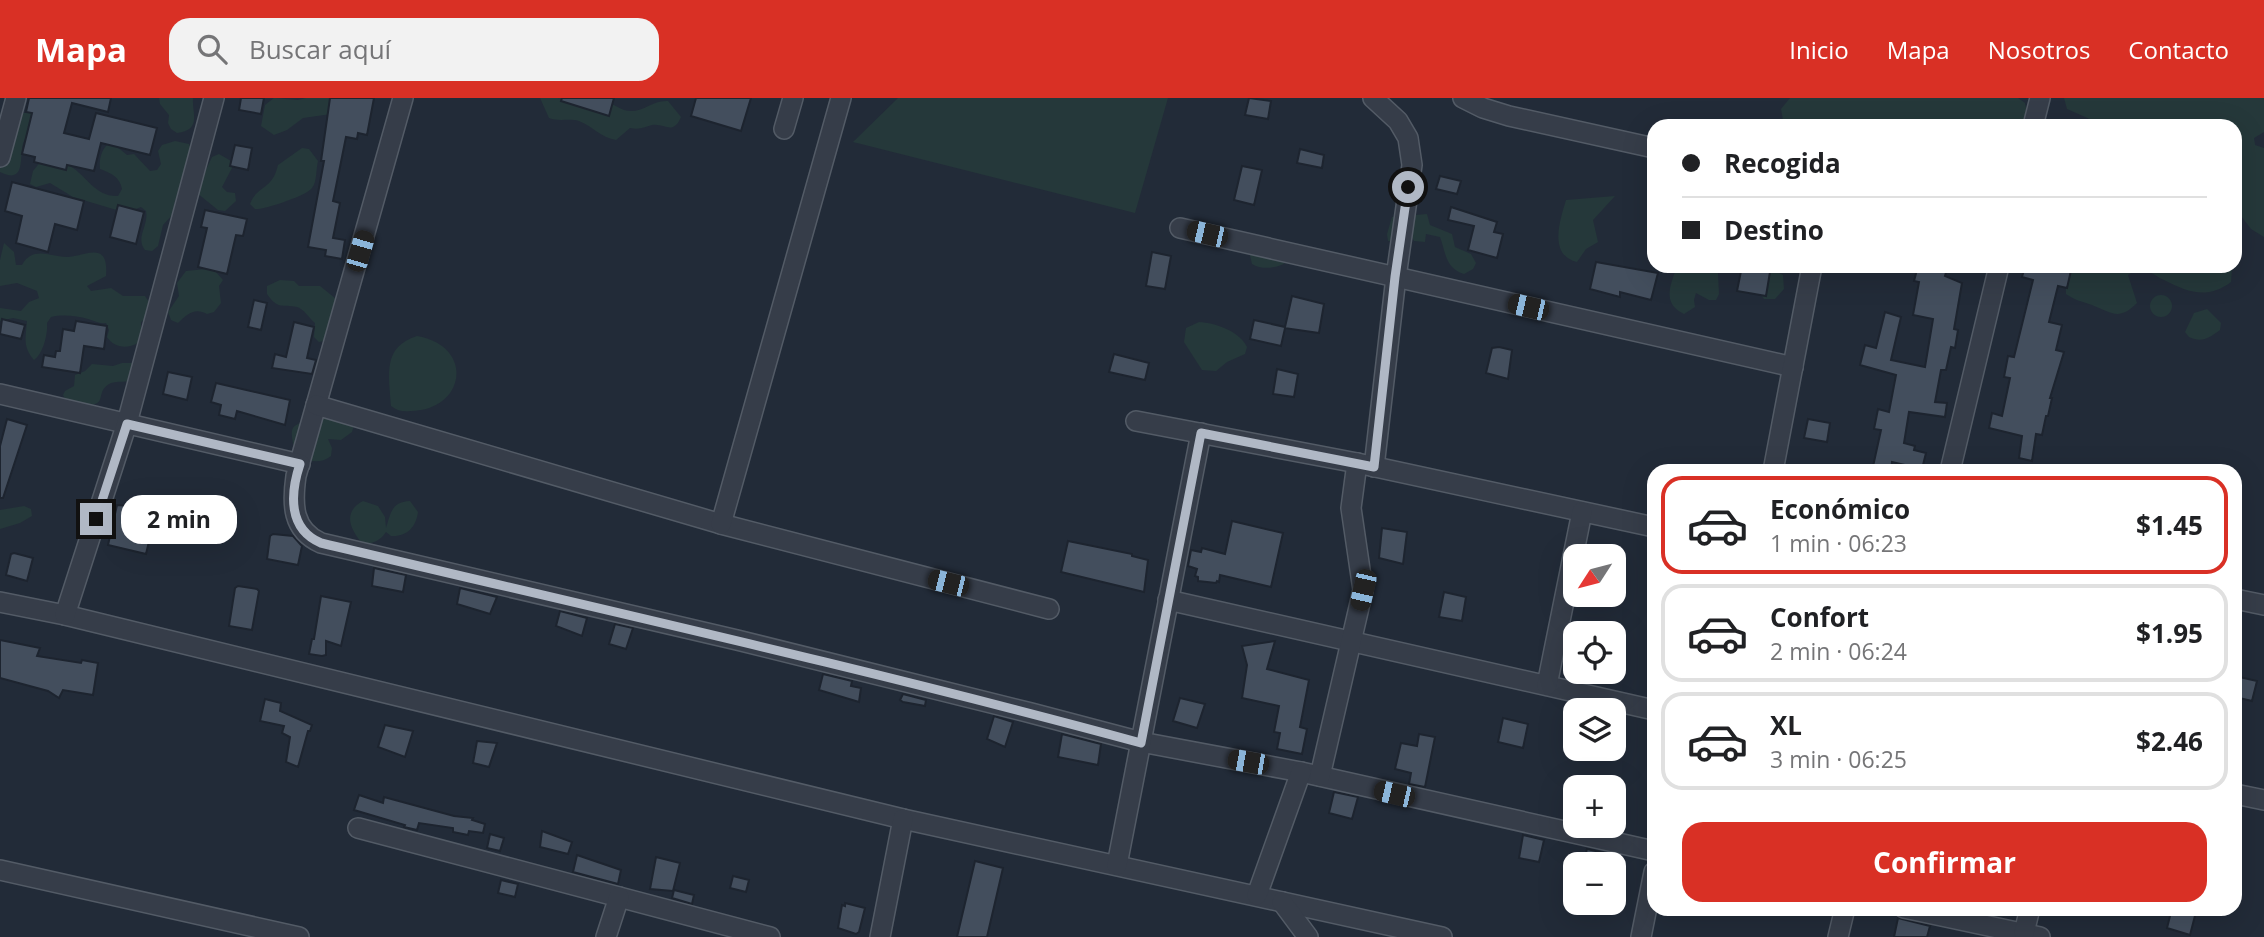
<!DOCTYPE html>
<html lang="es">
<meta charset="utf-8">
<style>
:root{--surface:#fff;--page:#f2f2f2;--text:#202124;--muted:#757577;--line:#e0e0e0;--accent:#d93025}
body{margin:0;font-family:"Open Sans",sans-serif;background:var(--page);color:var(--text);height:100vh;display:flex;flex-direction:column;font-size:26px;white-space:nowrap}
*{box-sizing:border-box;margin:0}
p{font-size:23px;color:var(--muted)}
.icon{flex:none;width:38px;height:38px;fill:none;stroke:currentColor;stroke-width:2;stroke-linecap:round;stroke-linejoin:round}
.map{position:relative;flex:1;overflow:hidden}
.details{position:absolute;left:1647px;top:366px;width:595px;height:452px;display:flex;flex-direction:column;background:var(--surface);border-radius:21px;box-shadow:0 7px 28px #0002}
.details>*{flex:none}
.top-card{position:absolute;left:1647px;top:21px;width:595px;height:154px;border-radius:21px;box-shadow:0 7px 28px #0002;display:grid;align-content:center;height:154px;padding:0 35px;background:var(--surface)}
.needle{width:46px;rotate:234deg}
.tools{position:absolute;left:1563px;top:446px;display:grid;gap:14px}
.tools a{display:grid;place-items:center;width:63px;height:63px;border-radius:14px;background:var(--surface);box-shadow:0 7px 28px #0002;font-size:35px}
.end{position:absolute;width:32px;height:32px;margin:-16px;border:9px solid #b0b8c5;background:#111;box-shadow:0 0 0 4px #111}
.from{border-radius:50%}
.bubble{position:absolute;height:49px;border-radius:21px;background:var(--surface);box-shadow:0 7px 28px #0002;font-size:23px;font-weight:700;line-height:49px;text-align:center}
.car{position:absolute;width:21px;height:42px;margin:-21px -10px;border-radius:9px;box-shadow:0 0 5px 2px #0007;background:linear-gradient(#222 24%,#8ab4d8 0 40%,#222 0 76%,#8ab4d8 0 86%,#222 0)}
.top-card b{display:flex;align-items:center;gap:24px;height:66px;font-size:26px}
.top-card b+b{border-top:2px solid var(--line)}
.top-card i{width:18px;height:18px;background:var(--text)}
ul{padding:12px 0 0;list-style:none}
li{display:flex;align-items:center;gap:21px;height:98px;margin:0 14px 10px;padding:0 21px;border:4px solid var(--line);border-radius:21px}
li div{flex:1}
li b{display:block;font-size:26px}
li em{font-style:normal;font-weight:700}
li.active{border-color:var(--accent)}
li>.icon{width:63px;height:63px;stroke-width:1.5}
.primary-button{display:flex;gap:14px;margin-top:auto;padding:14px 35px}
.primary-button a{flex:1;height:80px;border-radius:21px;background:var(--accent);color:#fff;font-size:28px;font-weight:700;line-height:80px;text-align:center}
header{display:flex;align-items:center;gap:42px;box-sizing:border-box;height:98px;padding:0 35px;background:var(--accent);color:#fff}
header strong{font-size:33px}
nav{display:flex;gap:38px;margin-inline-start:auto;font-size:24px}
.search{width:490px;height:63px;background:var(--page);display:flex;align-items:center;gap:18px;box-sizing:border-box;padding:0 24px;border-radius:21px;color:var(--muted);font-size:26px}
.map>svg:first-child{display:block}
.green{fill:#25383a}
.building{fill:#434e5d;stroke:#1d242f;stroke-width:2}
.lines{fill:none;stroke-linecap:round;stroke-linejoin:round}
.minor-casing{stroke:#535b66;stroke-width:22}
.minor{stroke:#363d49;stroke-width:19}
.route{stroke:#b0b8c5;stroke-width:9}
</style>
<header>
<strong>Mapa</strong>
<div class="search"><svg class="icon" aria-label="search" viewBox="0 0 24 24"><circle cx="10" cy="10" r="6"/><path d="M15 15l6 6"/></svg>Buscar aquí</div>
<nav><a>Inicio</a><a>Mapa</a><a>Nosotros</a><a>Contacto</a></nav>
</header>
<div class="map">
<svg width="2264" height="839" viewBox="0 0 2264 839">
<rect width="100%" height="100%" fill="#222b38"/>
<g class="green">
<path d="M159,0H193C192,16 202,32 177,35L171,31L168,25L169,17L160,6Z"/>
<path d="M274,0L298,2L306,0H343L331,16L303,20L287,32L274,37L261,28L265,7Z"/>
<path d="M540,0C562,0 584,0 606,4C615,6 621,13 631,13C645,13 653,2 668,3L681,19C673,38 665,25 652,27C644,29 640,32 630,30L616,42C602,40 592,28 579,23C569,20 559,24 549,20Z"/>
<path d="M898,0H1168L1135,115L853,44Z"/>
<path d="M1790,0H2018L2025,5L2028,20L2016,28H1784L1781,11Z"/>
<path d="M2064,0H2264V34L2254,40L2255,47L2264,50V139L2251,131L2235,110V28H2118L2108,23L2092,22L2067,11Z"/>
<path d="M22,15H30L36,19L37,33C32,36 26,37 24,43C18,55 28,88 0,74V52L16,18Z"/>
<path d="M175,43L189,46L203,78L212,59L219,56L231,63L232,70L222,89L227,94L235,95L236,103L225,113L218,112L197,95L179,96L175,102L173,116L163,127L158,148L152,153L145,152C135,139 149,128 146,113L141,109L128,114L120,113L73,99L50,85L36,89L30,86L33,73L42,62C51,63 62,63 70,68C87,78 95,99 118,98L122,91C120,79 111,75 100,71C99,61 101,52 109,45L116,48L127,57L134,56L150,73L157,72L161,66L158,53L162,47Z"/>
<path d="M302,50L309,51L318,63C316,71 317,84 312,90C308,97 264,112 255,111L250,106C258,86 272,93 278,67Z"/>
<path d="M1615,98L1593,122L1598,144L1586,151L1577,164C1548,157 1560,122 1566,102Z"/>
<path d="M1427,116L1430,127L1452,136L1455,149L1471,156L1476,165L1473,171L1464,176C1445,170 1446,155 1440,139L1426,136L1425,144L1414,143L1411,137L1394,144L1388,143L1387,136L1392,119Z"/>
<path d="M4,145L14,154L16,167H22C33,147 51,159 68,159C86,158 109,142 106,178L87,188L91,193L111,190L123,198H145L152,209V216L141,224V238L138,245C127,251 114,250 107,239L109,232L106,225C98,226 96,223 88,221C77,218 63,216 51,219L47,225C48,236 43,256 34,262C22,249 26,238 27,223L13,220L0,223V210L21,213L29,204L39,200L37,193L17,185L0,188V162Z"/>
<path d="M1249,153L1291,161C1281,170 1263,173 1252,166Z"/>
<path d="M1677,168H1725L1718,175L1719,196L1716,202H1709L1696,195L1694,202L1695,209L1684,216C1661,205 1671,186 1677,168Z"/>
<path d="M2070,168H2231L2232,170L2231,184C2207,202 2188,194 2164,182C2155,178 2148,171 2139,170L2128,177L2137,205C2119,223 2112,215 2092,207C2081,203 2076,203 2066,196V183Z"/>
<path d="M206,171L214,172L223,182L219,188L221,205L214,214L207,216C195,209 187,216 178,225L171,222L168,214L179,198L177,185L186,173Z"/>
<path d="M1777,174L1783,177L1784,191L1775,201H1764L1760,196L1766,175Z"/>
<path d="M280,182L294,183L299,188H320L346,209L327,242L319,244L314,239L315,225C309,220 304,211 297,209C282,206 278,212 267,196V188Z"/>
<circle cx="2161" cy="208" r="11"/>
<path d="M2207,211L2221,225L2220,232C2209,240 2202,245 2189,239L2185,234L2194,215Z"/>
<path d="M1199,224C1216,225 1239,233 1247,249L1245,256L1227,264L1216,273L1202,272L1184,244L1186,230Z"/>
<path d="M417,238C475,248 466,312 411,313C403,314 398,313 391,308C389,277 382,249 417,238Z"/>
<path d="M122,265H133L134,283C127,284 117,283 111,285C90,295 117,314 67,304L63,297L65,293L74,288L75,277L85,273L92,266L113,268Z"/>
<path d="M319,317L354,327L352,334L341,342L328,341L332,350L331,358C319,367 309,363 296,358C288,322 290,331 319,317Z"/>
<path d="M363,403L378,408L385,419L386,430C391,415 391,404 410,403L418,414C416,429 407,439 391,438L386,434C381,442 373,446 363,446C350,432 342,414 363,403Z"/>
<path d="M24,408L31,411L32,418L20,425L0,431V412Z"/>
</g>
<g class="building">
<path d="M29,0H111L108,14L72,5L64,35L89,41L96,15L157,30L150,57L101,45L94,73L67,67L66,72L34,64L35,59L22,56L32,15L26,14Z"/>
<path d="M241,0H264L261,16L239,12Z"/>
<path d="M330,0H374L367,37L358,35L357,41L346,39L340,69L333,103L340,105L333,140L345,142L342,161L325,158L326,152L308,149L324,63H321Z"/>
<path d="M562,0H614L609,18L561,3Z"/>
<path d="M696,0H751L741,33L691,18Z"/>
<path d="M1249,0L1271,3L1268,21L1245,17Z"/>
<path d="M235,47L252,50L248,72L230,68Z"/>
<path d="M1300,51L1324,57L1322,70L1297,65Z"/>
<path d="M1242,68L1262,72L1254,107L1234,102Z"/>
<path d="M1440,78L1461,83L1457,96L1436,91Z"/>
<path d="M12,84L84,103L77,132L55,126L48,154L16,145L22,118L5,113Z"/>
<path d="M118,107L144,114L136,146L110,139Z"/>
<path d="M1451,109L1497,124L1494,134L1503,136L1497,160L1468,152L1474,128L1448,122Z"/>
<path d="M205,112L247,121L243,138L236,137L227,176L198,169L207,130L201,129Z"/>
<path d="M1152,154L1171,158L1165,191L1146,188Z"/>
<path d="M1596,164L1658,175L1651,202L1620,194V199L1590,191Z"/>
<path d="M1742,168H1771L1766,198L1737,193Z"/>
<path d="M1918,168H1948L1945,178L1962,185L1954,231L1958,232L1955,250L1951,249L1946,272H1941L1935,304L1947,305L1945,319L1909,314L1904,345L1915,348L1914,352L1926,355L1922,371L1892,364L1891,373H1872L1881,332L1874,331L1878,311L1889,314L1896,277L1860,267L1865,247L1876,250L1885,214L1901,219L1891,262L1925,269L1933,221L1913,217L1919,184L1914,183Z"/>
<path d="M2025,168H2072L2067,190L2058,188L2049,224L2062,227L2056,252L2064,254L2050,300H2052L2048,318H2046L2042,337L2036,336L2032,363L2019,360L2022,338L1989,330L1992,315L2002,318L2010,280L2004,279L2008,258L2014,259L2033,182L2022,179Z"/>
<path d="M1292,198L1324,206L1319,235L1285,230L1281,248L1250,241L1254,222L1285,229Z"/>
<path d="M254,202L267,205L261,232L248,229Z"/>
<path d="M2,221L25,227L21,241L0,236Z"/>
<path d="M76,223L107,228L104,251L84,248L80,275L42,269L44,257L55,259L56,253H60L63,231L74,233Z"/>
<path d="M294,224L314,229L307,260L316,262L312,276L272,270L275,256L286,259Z"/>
<path d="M1499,249L1512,252L1508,281L1486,275L1492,250Z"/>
<path d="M1114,256L1149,265L1145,282L1109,274Z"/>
<path d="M1277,271L1298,276L1294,299L1273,296Z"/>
<path d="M168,274L192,279L187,302L163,296Z"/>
<path d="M216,285L290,302L285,327L237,313L235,321L219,317L221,307L211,304Z"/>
<path d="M7,321L27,327L3,400H0V348Z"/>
<path d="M1808,321L1830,325L1827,344L1804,340Z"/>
<path d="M117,407L157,410L146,456L108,447Z"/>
<path d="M1232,423L1283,435L1271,489L1220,477L1219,484L1217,483L1216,485L1198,483V479L1195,478L1197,471L1188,468L1191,452L1201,454L1202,450L1225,456Z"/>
<path d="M1382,430L1407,434L1403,466L1379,460Z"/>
<path d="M273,436L293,438L302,448L298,467L267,461L270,438Z"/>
<path d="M1068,443L1132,456V458L1148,462L1144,494L1061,474Z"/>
<path d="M14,455L33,460L27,483L6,477L11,456Z"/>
<path d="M374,470L406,477L403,494L372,488Z"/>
<path d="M238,488L257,491L259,493L252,532L229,528L235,490Z"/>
<path d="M460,490L497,499L490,516L457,506Z"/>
<path d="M1444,494L1466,499L1462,523L1439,519Z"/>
<path d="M321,498L351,504L341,548L326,543V557L322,558L309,556L312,541H314Z"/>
<path d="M560,513L587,520L582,538L556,528Z"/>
<path d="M615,526L633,530L626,551L609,546Z"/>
<path d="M0,542L40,550L37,558L81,565L82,562L98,565L93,597L63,592L59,600L48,593L0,580Z"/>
<path d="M1275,543L1267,571L1309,582L1300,629L1307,631L1302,656L1277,651L1280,635L1274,634L1279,608L1242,600L1247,567L1242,548Z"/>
<path d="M823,576L852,583L851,588L861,590L859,604L819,592Z"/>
<path d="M2235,578L2257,583L2252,603L2235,599Z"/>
<path d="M903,596L926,602L925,608L903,604L900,602Z"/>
<path d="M1180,600L1205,606L1197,630L1173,623Z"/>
<path d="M265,601L281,605L280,613L312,627L310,633H308L298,669L286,664L290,639L282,635L284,628L260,623Z"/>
<path d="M994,618L1013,624L1005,649L987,641Z"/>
<path d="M1503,620L1528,626L1523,650L1498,644Z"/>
<path d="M385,627L413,633L405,659L378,649Z"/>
<path d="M1062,636L1101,646L1098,667L1058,659Z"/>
<path d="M1419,636L1435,639L1425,689L1409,686L1411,675L1395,671L1401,645L1417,648Z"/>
<path d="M477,643L497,645L489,669L473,665Z"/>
<path d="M1334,694L1358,699L1352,721L1329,715Z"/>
<path d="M359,697L383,705L384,699L454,718L473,720L472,722L485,726L483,735L469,733L468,737L453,734V730L419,725L417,732L404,729L405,727L354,712Z"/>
<path d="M542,733L572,744L568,756L540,749Z"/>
<path d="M490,736L504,740L500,753L487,750Z"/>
<path d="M1523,737L1544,742L1539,764L1519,760Z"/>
<path d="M1587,751L1604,755L1601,766H1583Z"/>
<path d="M577,757L621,772L618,786L573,774Z"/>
<path d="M656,759L680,765L673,793L650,791Z"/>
<path d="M975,763L1003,770L987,839H957Z"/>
<path d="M733,778L749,782L746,794L730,790Z"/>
<path d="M501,782L518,786L515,799L498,795Z"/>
<path d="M674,792L694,797L692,806L672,800Z"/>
<path d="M845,805L865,810L859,834L856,836L838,830L842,807L845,808Z"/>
<path d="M2172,810H2197L2190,837L2167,830Z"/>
<path d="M1898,820L1930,828L1927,839H1894Z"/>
</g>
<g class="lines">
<g class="minor-casing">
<g id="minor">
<path d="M403,0L296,378C292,406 292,432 321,445L737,542L1031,615L1141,644L1301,674L1654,753"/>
<path d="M1373,0L1398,23L1408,40L1412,67L1396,179L1374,369"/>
<path d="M1463,0L1483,10L1509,18L1654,50"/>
<path d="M2033,28L2040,0"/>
<path d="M784,31L793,0"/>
<path d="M0,59L16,0"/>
<path d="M1180,130L1793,269"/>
<path d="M0,296L300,366"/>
<path d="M316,307L721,426L1049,511"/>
<path d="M1136,323L1357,365L1654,429"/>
<path d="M1773,373L1812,168"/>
<path d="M1950,373L1999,168"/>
<path d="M721,426L841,0"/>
<path d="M2235,501L2264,507"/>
<path d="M1168,502L1654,612"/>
<path d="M0,504L65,517L903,721L1442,839"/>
<path d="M65,517L127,325L214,0"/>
<path d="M1547,587L1582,414"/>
<path d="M1320,678L1363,492L1351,410L1357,365"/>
<path d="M2235,696L2264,702"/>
<path d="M358,730L770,839"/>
<path d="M1117,767L1201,335"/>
<path d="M0,772L299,839"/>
<path d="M1257,797L1301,674"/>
<path d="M1282,804L1308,839"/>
<path d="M1904,810L2040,839"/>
<path d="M2024,835L2030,810"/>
<path d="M606,839L619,799"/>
<path d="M880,839L903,721"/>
<path d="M1641,839L1654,774"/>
<path d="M1838,839L1845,810"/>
</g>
</g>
<use href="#minor" class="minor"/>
</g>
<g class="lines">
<path class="route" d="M96,421L127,326L300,366C290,396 288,431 321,445C595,510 869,571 1141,645L1201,335L1374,369L1395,179L1408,89"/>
</g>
</svg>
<div class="tools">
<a><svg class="needle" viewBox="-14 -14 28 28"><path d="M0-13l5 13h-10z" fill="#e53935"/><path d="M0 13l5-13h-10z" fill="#757577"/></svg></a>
<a><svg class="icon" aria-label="locate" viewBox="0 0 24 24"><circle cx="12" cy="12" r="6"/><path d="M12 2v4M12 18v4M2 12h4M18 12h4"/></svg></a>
<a><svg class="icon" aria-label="layers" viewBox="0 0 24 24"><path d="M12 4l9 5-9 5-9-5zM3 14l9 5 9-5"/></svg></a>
<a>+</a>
<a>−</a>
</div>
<i class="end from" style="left:1408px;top:89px"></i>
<i class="end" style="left:96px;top:421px"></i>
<div class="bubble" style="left:121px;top:397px;width:116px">2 min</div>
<i class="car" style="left:1207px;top:136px;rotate:283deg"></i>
<i class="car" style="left:360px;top:153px;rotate:16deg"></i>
<i class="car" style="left:1528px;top:209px;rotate:283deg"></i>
<i class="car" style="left:948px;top:485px;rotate:284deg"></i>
<i class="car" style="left:1363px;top:492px;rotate:193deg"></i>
<i class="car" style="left:1248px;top:664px;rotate:280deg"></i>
<i class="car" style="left:1394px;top:696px;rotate:283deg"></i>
<div class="top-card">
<b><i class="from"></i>Recogida</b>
<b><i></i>Destino</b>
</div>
<section class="details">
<ul>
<li class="active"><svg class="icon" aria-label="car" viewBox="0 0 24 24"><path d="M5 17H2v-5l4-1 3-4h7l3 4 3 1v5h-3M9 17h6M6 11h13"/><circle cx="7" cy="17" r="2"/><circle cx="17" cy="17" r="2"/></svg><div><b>Económico</b><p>1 min · 06:23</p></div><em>$1.45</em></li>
<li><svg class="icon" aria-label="car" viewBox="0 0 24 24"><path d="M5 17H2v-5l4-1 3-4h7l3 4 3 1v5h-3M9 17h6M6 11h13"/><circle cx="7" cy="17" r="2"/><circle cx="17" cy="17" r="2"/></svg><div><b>Confort</b><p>2 min · 06:24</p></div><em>$1.95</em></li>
<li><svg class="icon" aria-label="car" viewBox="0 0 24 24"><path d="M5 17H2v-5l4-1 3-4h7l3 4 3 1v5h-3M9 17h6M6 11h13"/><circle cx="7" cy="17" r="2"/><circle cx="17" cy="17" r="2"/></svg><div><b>XL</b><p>3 min · 06:25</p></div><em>$2.46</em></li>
</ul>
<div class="primary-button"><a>Confirmar</a></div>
</section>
</div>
